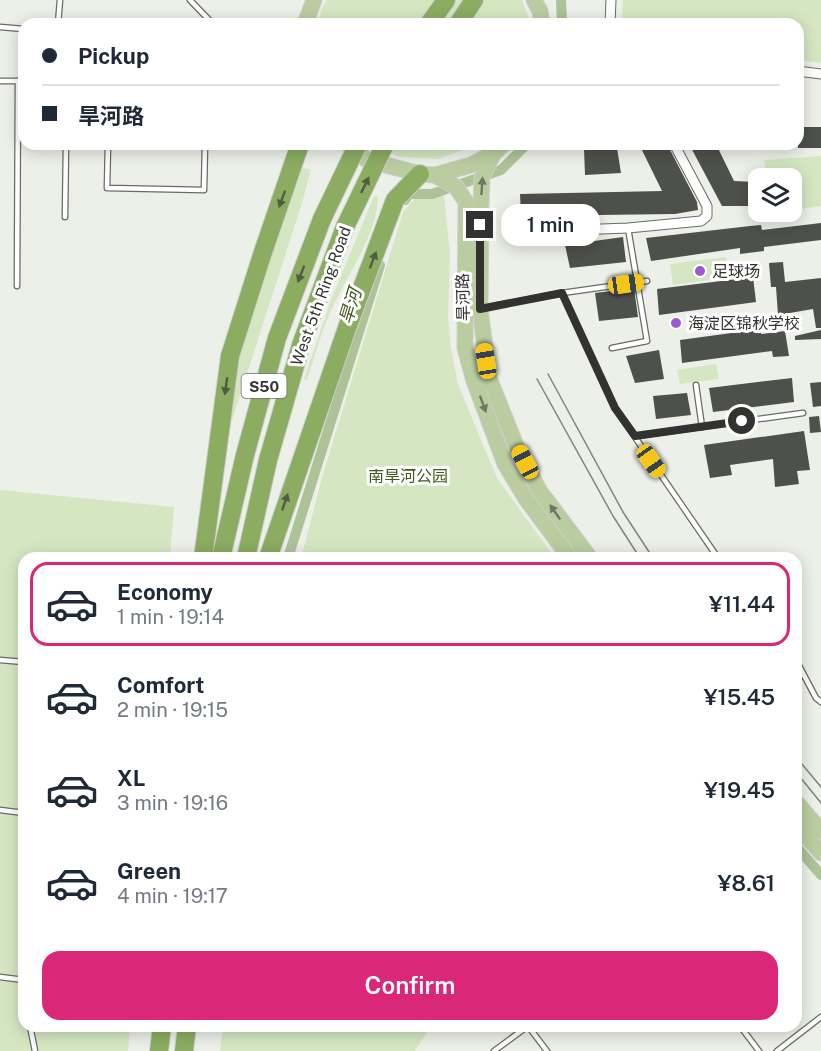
<!DOCTYPE html>
<meta charset="utf-8">
<style>
:root{--surface:#fff;--page:#f2f2f3;--text:#1f2937;--muted:#747a83;--line:#e0e1e3;--accent:#db2777}
body{margin:0;font-family:"Public Sans","Noto Sans SC",sans-serif;background:var(--page);color:var(--text);height:100vh;display:flex;flex-direction:column;font-size:22px;white-space:nowrap}
*{box-sizing:border-box;margin:0}
p{font-size:20px;color:var(--muted)}
.icon{flex:none;width:33px;height:33px;fill:none;stroke:currentColor;stroke-width:2;stroke-linecap:round;stroke-linejoin:round}
.map{position:relative;flex:1;overflow:hidden}
.side{position:absolute;left:18px;top:552px;width:784px;height:480px;display:flex;flex-direction:column;background:var(--surface);border-radius:18px;box-shadow:0 3px 15px #0003}
.side>*{flex:none}
.guide{position:absolute;left:18px;top:18px;width:786px;height:132px;border-radius:18px;box-shadow:0 3px 15px #0003;display:grid;align-content:center;height:132px;padding:0 24px;background:var(--surface)}
.buttons{position:absolute;left:748px;top:168px;display:grid;gap:12px}
.buttons a{display:grid;place-items:center;width:54px;height:54px;border-radius:12px;background:var(--surface);box-shadow:0 3px 15px #0003;font-size:30px}
.end{position:absolute;width:27px;height:27px;margin:-14px;border:8px solid #323331;background:#fff;box-shadow:0 0 0 3px #fff}
.from{border-radius:50%}
.bubble{position:absolute;height:42px;border-radius:18px;background:var(--surface);box-shadow:0 3px 15px #0003;font-size:20px;font-weight:600;line-height:42px;text-align:center}
.car{position:absolute;width:18px;height:36px;margin:-18px -9px;border-radius:8px;box-shadow:0 0 4px 2px #0007;background:linear-gradient(#f5c518 24%,#345 0 40%,#f5c518 0 76%,#345 0 86%,#f5c518 0)}
.guide b{display:flex;align-items:center;gap:21px;height:57px;font-size:22px}
.guide b+b{border-top:2px solid var(--line)}
.guide i{width:15px;height:15px;background:var(--text)}
ul{padding:10px 0 0;list-style:none}
li{display:flex;align-items:center;gap:18px;height:84px;margin:0 12px 9px;padding:0 12px;border:3px solid transparent;border-radius:18px}
li div{flex:1}
li b{display:block;font-size:22px}
li em{font-style:normal;font-weight:600}
li.on{border-color:var(--accent)}
li>.icon{width:54px;height:54px;stroke-width:1.5}
.cta{display:flex;gap:12px;margin-top:auto;padding:12px 24px}
.cta a{flex:1;height:69px;border-radius:18px;background:var(--accent);color:#fff;font-size:24px;font-weight:600;line-height:69px;text-align:center}
.map>svg:first-child{display:block}
.green{fill:#d5e7c2}
.lines{fill:none;stroke-linecap:round;stroke-linejoin:round}
.canal{stroke:#aec297;stroke-width:10}
.building{fill:#4e504b}
.lane-casing{stroke:#696c66;stroke-width:7}
.street-casing{stroke:#696c66;stroke-width:11}
.primary-casing{stroke:#cecece;stroke-width:17}
.highway-casing{stroke:#cecece;stroke-width:20}
.lane{stroke:#fff;stroke-width:4.5}
.street{stroke:#fff;stroke-width:9}
.primary{stroke:#b9cda0;stroke-width:15}
.highway{stroke:#8bac61;stroke-width:18}
.tram{stroke:#82847f;stroke-width:1.5}
.highway-bridge-casing{stroke:#cecece;stroke-width:20;stroke-linecap:butt}
.highway-bridge{stroke:#8bac61;stroke-width:18}
.oneway{fill:#515d42}
.oneway2{fill:#6f7863}
.route{stroke:#323331;stroke-width:8}
.poi-dot{fill:#9d5ad0;stroke:#fff;stroke-width:2}
.labels{text-anchor:middle;dominant-baseline:central;stroke-width:6;stroke-linejoin:round;paint-order:stroke}
.shield{fill:#fff;stroke:#70706f;stroke-width:1.5}
.shield-label{font-size:15px;font-weight:bold;fill:#323331}
.poi-label{font-size:16px;fill:#323331;stroke:#fff;text-anchor:start}
.street-label{font-size:16px;fill:#323331;stroke:#fff}
.park-label{font-size:16px;fill:#425b1c;stroke:#fff}
.water-label{font-size:18px;font-style:italic;fill:#41591b;stroke:#fff}
</style>
<div class="map">
<svg width="821" height="1051" viewBox="0 0 821 1051">
<rect width="100%" height="100%" fill="#ecf0e8"/>
<g class="green">
<path d="M327,0H522L531,24H318L321,10Z"/>
<path d="M623,0H821V63L798,60V24H622Z"/>
<path d="M368,144H479L438,159L400,157Z"/>
<path d="M821,156V206L792,210V178H767L764,160Z"/>
<path d="M300,168L311,169L303,200L226,439L238,361Z"/>
<path d="M374,196L378,197C377,237 344,279 329,315C320,336 314,359 307,380L304,379L331,300Z"/>
<path d="M444,196L450,254L448,316L451,348L458,384L497,478L555,558H301L323,474L403,212L415,198Z"/>
<path d="M726,257L729,277L673,285L670,264Z"/>
<path d="M716,364L719,379L680,384L677,370Z"/>
<path d="M0,490L174,507L170,558H24V1026H130L128,1051H0Z"/>
<path d="M223,1026H431L415,1051H220Z"/>
</g>
<g class="lines">
<g class="canal">
<path d="M561,0L562,24"/>
<path d="M405,200L409,194H432L501,170L527,144"/>
<path d="M288,558L380,265"/>
<path d="M796,846L821,875"/>
</g>
</g>
<g class="building">
<rect x="798" y="127" width="23" height="21"/>
<path d="M639,144H667L697,202L698,210L675,214L521,216L520,194L662,191Z"/>
<path d="M689,144H716L734,181L756,182L757,206H722Z"/>
<path d="M617,148L621,173L585,175L584,149Z"/>
<path d="M821,223V240L764,247V251L740,254V248L651,261L646,238L750,226L761,225L762,230Z"/>
<path d="M623,237L626,262L570,268L565,245Z"/>
<path d="M783,262L785,282L821,278V328H816L813,309L778,315L776,287H771L769,263Z"/>
<path d="M753,277L756,302L659,315L657,289Z"/>
<path d="M634,288L638,317L599,321L595,293Z"/>
<path d="M761,329V334L785,331L789,356L773,357L772,351L682,363L680,340Z"/>
<path d="M821,330V339L795,340V336Z"/>
<path d="M659,350L664,379L635,383L626,356Z"/>
<path d="M792,378L794,402L713,412L709,388Z"/>
<path d="M821,382V406L813,407L810,383Z"/>
<path d="M687,393L691,415L656,419L653,396Z"/>
<path d="M819,416L821,432L810,433L809,417Z"/>
<path d="M804,431L810,470L797,471L799,484L775,487L773,459L730,465L732,475L710,478L704,445Z"/>
</g>
<g class="lines">
<g class="lane-casing">
<g id="lane">
<path d="M190,0L213,24"/>
<path d="M58,24L60,0"/>
<path d="M0,27L24,29"/>
<path d="M0,81H24"/>
<path d="M108,144L107,188L204,190L205,144"/>
<path d="M65,217L66,144"/>
<path d="M17,286L18,81"/>
<path d="M562,293L647,281"/>
<path d="M483,308L562,293L615,408L718,558"/>
<path d="M612,348L647,341L628,228"/>
<path d="M696,385L702,427"/>
<path d="M635,436L803,413"/>
<path d="M0,660L24,662"/>
<path d="M796,660L816,698L821,702"/>
<path d="M0,810L24,813"/>
<path d="M0,977L24,980"/>
<path d="M22,979L24,992"/>
<path d="M30,1026L35,1051"/>
<path d="M528,1026L547,1051"/>
<path d="M740,1026L759,1051"/>
<path d="M494,1051L528,1026"/>
<path d="M777,1051L821,1017"/>
</g>
</g>
<g class="street-casing">
<g id="street">
<path d="M610,24L611,0"/>
<path d="M798,71L821,74"/>
<path d="M523,232L628,228L701,221L707,216V206L674,144"/>
</g>
</g>
<g class="primary-casing">
<g id="primary">
<path d="M534,0L540,11L542,24"/>
<path d="M305,24L314,0"/>
<path d="M348,144L367,160L420,174L435,175L471,165L494,153L504,144"/>
<path d="M494,153L482,177L481,204L480,309L489,378L517,448L539,490L590,558"/>
<path d="M435,175L456,187L466,202L465,348L474,381L505,464L526,499L570,558"/>
<path d="M796,802L821,831"/>
<path d="M796,824L821,853"/>
</g>
</g>
<g class="highway-casing">
<g id="highway">
<path d="M429,24L446,0"/>
<path d="M458,24L474,0"/>
<path d="M203,558L230,356L262,255L300,144"/>
<path d="M221,558L245,455L277,338L322,219"/>
<path d="M246,558L268,460L301,345L345,227"/>
<path d="M268,558L347,328L395,200L420,174"/>
<path d="M159,1051L162,1026"/>
<path d="M184,1051L187,1026"/>
</g>
</g>
<use href="#lane" class="lane"/>
<use href="#street" class="street"/>
<use href="#primary" class="primary"/>
<use href="#highway" class="highway"/>
<g class="tram">
<path d="M548,374L623,512L653,558"/>
<path d="M537,379L613,516L640,558"/>
<path d="M796,757L821,787"/>
<path d="M796,772L821,803"/>
</g>
<g class="highway-bridge-casing">
<g id="highway-bridge">
<path d="M322,219L358,144"/>
<path d="M345,227L385,144"/>
</g>
</g>
<use href="#highway-bridge" class="highway-bridge"/>
</g>
<defs><path id="oneway-solid" d="M-6-.8H1V-3.2L6.5 0L1 3.2V.8H-6Z" transform="scale(1.5)"/></defs>
<g class="oneway">
<use href="#oneway-solid" transform="translate(365 185) rotate(-64)"/>
<use href="#oneway-solid" transform="translate(282 199) rotate(110)"/>
<use href="#oneway-solid" transform="translate(373 260) rotate(-69)"/>
<use href="#oneway-solid" transform="translate(301 274) rotate(111)"/>
<use href="#oneway-solid" transform="translate(226 386) rotate(98)"/>
<use href="#oneway-solid" transform="translate(285 502) rotate(-71)"/>
</g>
<g class="oneway2">
<use href="#oneway-solid" transform="translate(482 186) rotate(-86)"/>
<use href="#oneway-solid" transform="translate(483 404) rotate(70)"/>
<use href="#oneway-solid" transform="translate(555 512) rotate(-125)"/>
</g>
<g class="lines">
<path class="route" d="M480,225V309L562,293L615,408L635,436L742,421"/>
</g>
<g class="poi-dot">
<circle cx="700" cy="271" r="6"/>
<circle cx="676" cy="323" r="6"/>
</g>
<g class="labels">
<rect class="shield" x="241.5" y="374" width="45" height="24" rx="4.5"/>
<g class="shield-label">
<text x="264" y="386">S50</text>
</g>
<g class="poi-label">
<text x="712" y="271">足球场</text>
<text x="688" y="323">海淀区锦秋学校</text>
</g>
<g class="street-label">
<text transform="translate(321 296) rotate(-70)">West 5th Ring Road</text>
<text transform="translate(463 297) rotate(-91)">旱河路</text>
</g>
<g class="park-label">
<text x="408" y="476">南旱河公园</text>
</g>
<g class="water-label">
<text transform="translate(350 306) rotate(-73)">旱河</text>
</g>
</g>
</svg>
<div class="buttons">
<a><svg class="icon" aria-label="layers" viewBox="0 0 24 24"><path d="M12 4l9 5-9 5-9-5zM3 14l9 5 9-5"/></svg></a>
</div>
<i class="end from" style="left:742px;top:421px"></i>
<i class="end" style="left:480px;top:225px"></i>
<div class="bubble" style="left:501px;top:204px;width:99px">1 min</div>
<i class="car" style="left:626px;top:284px;rotate:82deg"></i>
<i class="car" style="left:486px;top:361px;rotate:351deg"></i>
<i class="car" style="left:651px;top:461px;rotate:145deg"></i>
<i class="car" style="left:525px;top:462px;rotate:332deg"></i>
<div class="guide">
<b><i class="from"></i>Pickup</b>
<b><i></i>旱河路</b>
</div>
<section class="side">
<ul>
<li class="on"><svg class="icon" aria-label="car" viewBox="0 0 24 24"><path d="M5 17H2v-5l4-1 3-4h7l3 4 3 1v5h-3M9 17h6M6 11h13"/><circle cx="7" cy="17" r="2"/><circle cx="17" cy="17" r="2"/></svg><div><b>Economy</b><p>1 min · 19:14</p></div><em>¥11.44</em></li>
<li><svg class="icon" aria-label="car" viewBox="0 0 24 24"><path d="M5 17H2v-5l4-1 3-4h7l3 4 3 1v5h-3M9 17h6M6 11h13"/><circle cx="7" cy="17" r="2"/><circle cx="17" cy="17" r="2"/></svg><div><b>Comfort</b><p>2 min · 19:15</p></div><em>¥15.45</em></li>
<li><svg class="icon" aria-label="car" viewBox="0 0 24 24"><path d="M5 17H2v-5l4-1 3-4h7l3 4 3 1v5h-3M9 17h6M6 11h13"/><circle cx="7" cy="17" r="2"/><circle cx="17" cy="17" r="2"/></svg><div><b>XL</b><p>3 min · 19:16</p></div><em>¥19.45</em></li>
<li><svg class="icon" aria-label="car" viewBox="0 0 24 24"><path d="M5 17H2v-5l4-1 3-4h7l3 4 3 1v5h-3M9 17h6M6 11h13"/><circle cx="7" cy="17" r="2"/><circle cx="17" cy="17" r="2"/></svg><div><b>Green</b><p>4 min · 19:17</p></div><em>¥8.61</em></li>
</ul>
<div class="cta"><a>Confirm</a></div>
</section>
</div>
